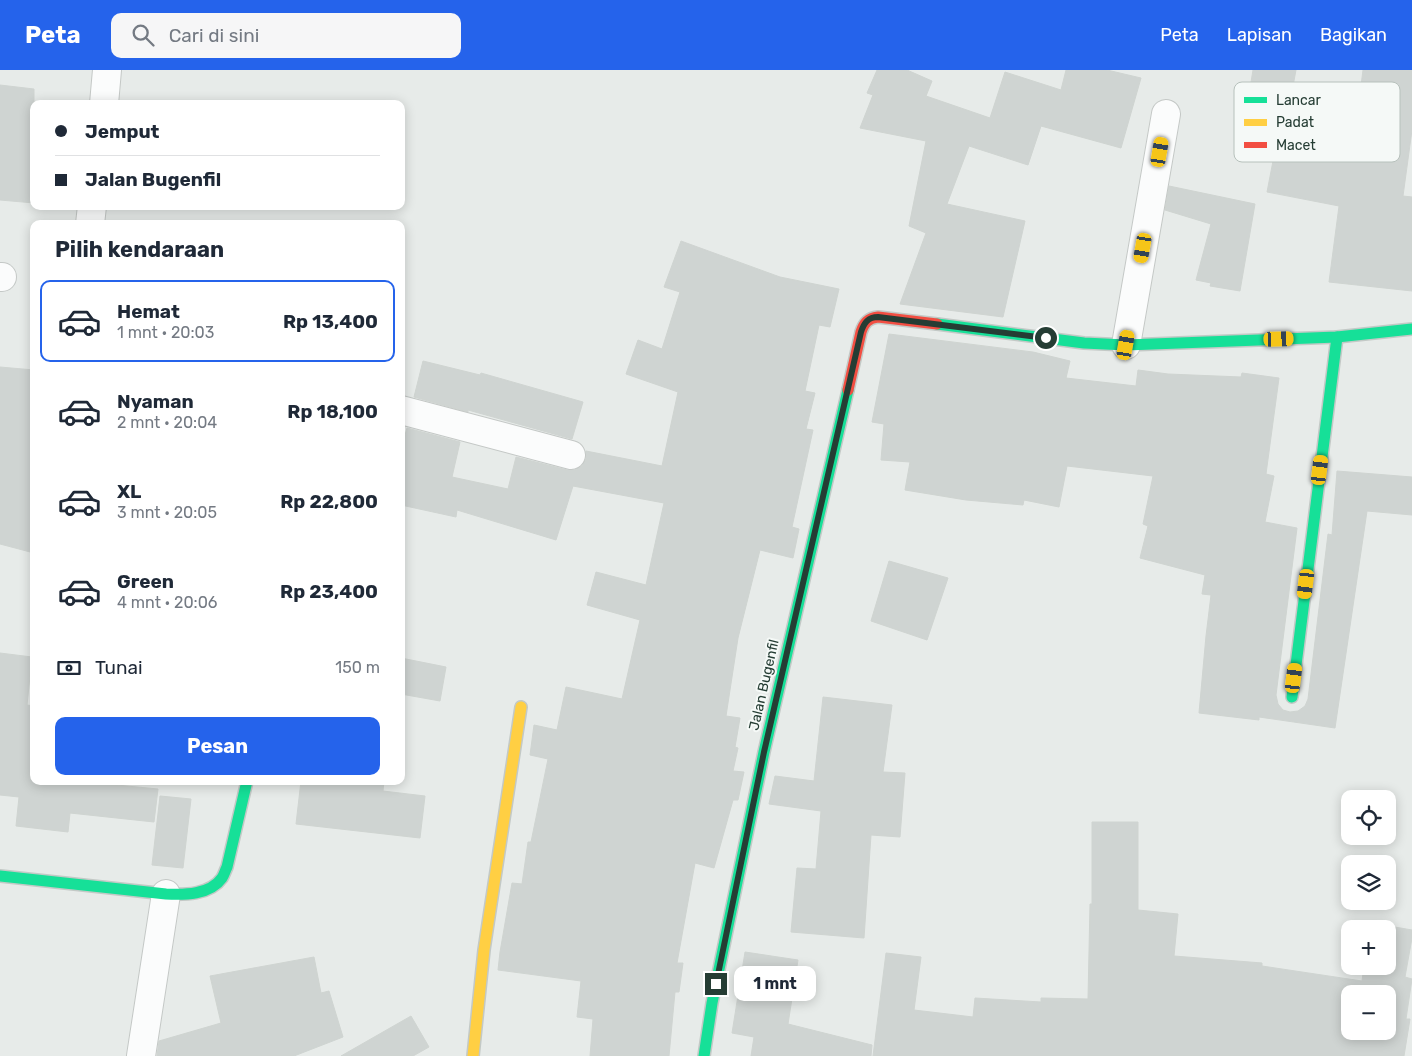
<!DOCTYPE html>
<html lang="id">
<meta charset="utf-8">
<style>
:root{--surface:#fff;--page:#f6f6f7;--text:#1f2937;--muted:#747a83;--line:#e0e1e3;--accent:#2563eb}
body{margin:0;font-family:Rubik,sans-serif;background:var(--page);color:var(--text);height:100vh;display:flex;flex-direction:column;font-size:19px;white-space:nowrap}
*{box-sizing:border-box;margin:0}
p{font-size:16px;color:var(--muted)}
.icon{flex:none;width:28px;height:28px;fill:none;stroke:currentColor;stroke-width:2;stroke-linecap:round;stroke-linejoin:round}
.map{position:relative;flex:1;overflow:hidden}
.side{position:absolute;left:30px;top:150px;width:375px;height:565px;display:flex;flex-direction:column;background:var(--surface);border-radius:10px;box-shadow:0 2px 12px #0003}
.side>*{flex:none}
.banner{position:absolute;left:30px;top:30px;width:375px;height:110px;border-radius:10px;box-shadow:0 2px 12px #0003;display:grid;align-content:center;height:110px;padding:0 25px;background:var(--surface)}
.fabs{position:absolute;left:1341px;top:720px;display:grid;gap:10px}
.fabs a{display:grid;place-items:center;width:55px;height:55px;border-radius:10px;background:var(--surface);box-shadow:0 2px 12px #0003;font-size:25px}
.end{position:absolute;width:22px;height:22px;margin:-11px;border:6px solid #253d34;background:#fff;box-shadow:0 0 0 2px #fff}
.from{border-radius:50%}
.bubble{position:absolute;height:35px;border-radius:10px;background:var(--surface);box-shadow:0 2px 12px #0003;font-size:16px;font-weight:700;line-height:35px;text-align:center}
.car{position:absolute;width:15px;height:30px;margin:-15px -8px;border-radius:6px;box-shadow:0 0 4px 1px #0007;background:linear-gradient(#f5c518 24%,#345 0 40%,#f5c518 0 76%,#345 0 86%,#f5c518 0)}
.banner b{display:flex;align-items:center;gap:18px;height:48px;font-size:19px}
.banner b+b{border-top:1px solid var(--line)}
.banner i{width:12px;height:12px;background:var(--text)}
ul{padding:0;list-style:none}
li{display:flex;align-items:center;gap:15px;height:82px;margin:0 10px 8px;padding:0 15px;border:2px solid transparent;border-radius:10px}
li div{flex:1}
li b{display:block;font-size:19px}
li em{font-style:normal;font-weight:700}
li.active{border-color:var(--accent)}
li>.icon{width:45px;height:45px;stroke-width:1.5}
h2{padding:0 25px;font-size:22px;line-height:60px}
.pay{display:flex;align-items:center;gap:12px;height:55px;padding:0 25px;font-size:19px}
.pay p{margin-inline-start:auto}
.action{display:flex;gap:10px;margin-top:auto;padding:10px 25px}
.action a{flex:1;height:58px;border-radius:10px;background:var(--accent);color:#fff;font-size:20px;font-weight:700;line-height:58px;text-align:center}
header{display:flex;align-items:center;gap:30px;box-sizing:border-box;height:70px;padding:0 25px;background:var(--accent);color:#fff}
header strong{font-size:24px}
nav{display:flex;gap:28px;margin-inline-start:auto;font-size:18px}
.search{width:350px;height:45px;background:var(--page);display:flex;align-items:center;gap:12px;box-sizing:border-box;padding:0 18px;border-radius:10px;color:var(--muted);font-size:19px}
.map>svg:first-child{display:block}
.building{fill:#cfd4d2;stroke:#cfd4d1;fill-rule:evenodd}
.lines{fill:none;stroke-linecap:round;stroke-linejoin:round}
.street-casing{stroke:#c4c8c6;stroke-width:30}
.fast-casing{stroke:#c3c9c6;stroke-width:14}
.slow-casing{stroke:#c3c9c6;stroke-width:14}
.jam-casing{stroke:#c3c9c6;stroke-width:14}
.street{stroke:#fbfcfc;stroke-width:28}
.fast{stroke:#16e098;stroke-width:11}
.slow{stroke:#ffcf43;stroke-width:11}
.jam{stroke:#f24e42;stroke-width:11}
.route{stroke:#253d34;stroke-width:6}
.labels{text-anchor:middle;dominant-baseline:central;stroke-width:4;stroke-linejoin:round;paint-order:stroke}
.street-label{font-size:14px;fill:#253d34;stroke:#f5f9f7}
.key{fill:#f5f9f7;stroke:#b7c1bc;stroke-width:1}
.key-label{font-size:14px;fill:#253d34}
</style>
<header>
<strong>Peta</strong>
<div class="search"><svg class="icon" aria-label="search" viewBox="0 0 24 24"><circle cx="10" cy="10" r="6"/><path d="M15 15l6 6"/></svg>Cari di sini</div>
<nav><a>Peta</a><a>Lapisan</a><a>Bagikan</a></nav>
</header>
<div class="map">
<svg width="1412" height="986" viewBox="0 0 1412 986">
<rect width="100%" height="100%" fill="#e7ebe9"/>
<g class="building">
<path d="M877,0H907L932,11L926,26L990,48L1005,2L1061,20L1066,0H1107L1141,8L1121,78L1041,56L1028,95L969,76L947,134L1025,151L1003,247L900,234L926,163L909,156L926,71L860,58L873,25L867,23Z"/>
<path d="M1253,0H1296L1288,43L1247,36Z"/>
<path d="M1363,0H1412V60L1403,126L1412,127V221L1329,212L1339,136L1267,122L1280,55L1354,70Z"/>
<path d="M0,15L34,19V133L0,130Z"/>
<path d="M1169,116L1255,134L1240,221L1210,216L1211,213L1196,210L1211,154L1165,140Z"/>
<path d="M681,171L780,207L839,219L830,257L819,255L805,321L815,323L806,359L813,360L792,457L799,459L793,488L760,480L738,568L726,646L740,648L735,677L738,678L733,701L744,702L738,730H733L714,798L695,793L677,893H683L679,922H675L669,986H590L593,949L577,947L581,911L498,900L500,882L512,813L522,814L528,772H531L548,689L530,685L534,655L557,660L566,617L622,629L640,550L587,535L596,502L646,515L664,433L573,416L556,470L457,440L456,447L401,435V379L407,358L460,372L452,407L508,419L516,387L567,400H575L582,396L586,389V381L662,396L678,322L626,304L638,270L662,279L680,222L664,217Z"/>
<path d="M889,264L1033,282L1070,291L1066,308L1136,316L1138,300L1168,304L1241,307L1242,303L1279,308L1266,404L1274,406L1265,452L1297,458L1276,625L1278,634L1283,640L1290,642L1298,641L1305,636L1308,629L1328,464L1332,465L1337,401L1412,407V445L1367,441L1335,658L1259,647V650L1199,643L1206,566L1211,525L1202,524L1205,505L1140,488L1148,456L1143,454L1153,406L1067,396L1059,437L1024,430L1023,435L966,430L905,420L910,392L881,390L884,354L872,352Z"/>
<path d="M423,291L480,305L481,303L583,332L572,369L468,340V342L414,327Z"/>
<path d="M0,297L34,300V483L0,474Z"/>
<path d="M889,491L948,508L927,570L871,551Z"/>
<path d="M0,583L32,587L27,635L34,636V711H75L158,719L154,752L70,743L68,762L16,756L19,727L0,725Z"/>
<path d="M401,588L446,597L440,631L401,624Z"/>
<path d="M823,627L892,635L883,702L905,703L900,767L871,765L864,868L791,862L797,798L816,799L821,741L769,734L775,706L814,711Z"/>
<path d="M301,711H384L383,721L425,726L420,768L296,754Z"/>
<path d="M160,726L191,729L183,798L152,795Z"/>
<path d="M1092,752H1138V840L1178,844L1174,886L1262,893V896L1362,911L1364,896H1388V859H1371L1372,853L1412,860V868L1405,907L1412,909L1406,949H1410L1404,986H873L886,883L921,887L914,940L973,947L975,928L1041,932V928L1088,929L1090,834H1092ZM1350,924H1388V961H1350Z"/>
<path d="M745,882L798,890L788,954L872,975L871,986H751L754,967L732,963Z"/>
<path d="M314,887L321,923L329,921L343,967L294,986H157L159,971L221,953L210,906Z"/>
<path d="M411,946L429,977L413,986H341Z"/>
</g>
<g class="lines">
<g class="street-casing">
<g id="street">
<path d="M104,34L107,0"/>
<path d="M90,154L92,136"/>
<path d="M0,207H2"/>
<path d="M1126,275L1166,44"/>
<path d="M401,340L571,385"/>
<path d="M141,986L166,824"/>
</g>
</g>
<g class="fast-casing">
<g id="fast">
<path d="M937,254L1084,273L1126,275L1337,267L1412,259"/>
<path d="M1292,627L1337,267"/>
<path d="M0,806L166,824C184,825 210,825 222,808C224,805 225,801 227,797L247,711"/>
<path d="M704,986L712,933L764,682L848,320"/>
</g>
</g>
<g class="slow-casing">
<path id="slow" d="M473,986L484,880L521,637"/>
</g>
<g class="jam-casing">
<path id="jam" d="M848,320L861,262C864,253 868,248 878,247L937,254"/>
</g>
<use href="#street" class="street"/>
<use href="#fast" class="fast"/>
<use href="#slow" class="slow"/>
<use href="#jam" class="jam"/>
</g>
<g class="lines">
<path class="route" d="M716,914L764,682L861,262C864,253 868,247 878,247L1046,268"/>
</g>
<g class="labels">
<g class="street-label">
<text transform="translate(764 615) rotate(-77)">Jalan Bugenfil</text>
</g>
</g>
<rect x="1234" y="12" width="166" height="80" rx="8" class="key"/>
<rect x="1244" y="27" width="23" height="6" fill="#16e098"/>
<rect x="1244" y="49" width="23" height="7" fill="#ffcf43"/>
<rect x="1244" y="72" width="23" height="6" fill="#f24e42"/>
<g class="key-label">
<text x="1276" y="35">Lancar</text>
<text x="1276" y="57">Padat</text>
<text x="1276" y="80">Macet</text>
</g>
</svg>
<div class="fabs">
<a><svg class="icon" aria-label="locate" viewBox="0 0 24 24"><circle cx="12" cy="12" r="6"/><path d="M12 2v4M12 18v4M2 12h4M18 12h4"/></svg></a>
<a><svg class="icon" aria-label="layers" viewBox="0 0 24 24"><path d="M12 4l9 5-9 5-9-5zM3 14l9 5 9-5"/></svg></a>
<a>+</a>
<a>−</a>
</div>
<i class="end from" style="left:1046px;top:268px"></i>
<i class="end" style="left:716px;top:914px"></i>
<div class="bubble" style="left:734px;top:896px;width:82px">1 mnt</div>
<i class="car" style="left:1160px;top:82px;rotate:10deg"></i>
<i class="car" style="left:1143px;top:178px;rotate:190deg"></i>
<i class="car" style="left:1279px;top:269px;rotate:88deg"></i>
<i class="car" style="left:1126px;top:275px;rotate:10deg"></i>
<i class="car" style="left:1320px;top:400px;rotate:7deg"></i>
<i class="car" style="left:1306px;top:514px;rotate:187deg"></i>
<i class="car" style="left:1294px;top:608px;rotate:7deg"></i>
<div class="banner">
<b><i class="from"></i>Jemput</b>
<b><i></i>Jalan Bugenfil</b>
</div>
<section class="side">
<h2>Pilih kendaraan</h2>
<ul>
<li class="active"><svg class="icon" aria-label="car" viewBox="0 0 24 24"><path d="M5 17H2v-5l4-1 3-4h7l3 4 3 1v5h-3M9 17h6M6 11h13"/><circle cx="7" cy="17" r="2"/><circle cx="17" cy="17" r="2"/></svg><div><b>Hemat</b><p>1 mnt · 20:03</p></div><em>Rp 13,400</em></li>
<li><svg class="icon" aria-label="car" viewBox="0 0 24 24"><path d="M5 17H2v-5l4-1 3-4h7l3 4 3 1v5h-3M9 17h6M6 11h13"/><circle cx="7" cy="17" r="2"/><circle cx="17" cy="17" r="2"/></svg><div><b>Nyaman</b><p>2 mnt · 20:04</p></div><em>Rp 18,100</em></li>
<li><svg class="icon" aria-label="car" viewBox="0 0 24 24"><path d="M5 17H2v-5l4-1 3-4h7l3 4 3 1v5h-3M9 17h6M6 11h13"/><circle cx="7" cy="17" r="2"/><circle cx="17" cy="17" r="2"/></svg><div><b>XL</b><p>3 mnt · 20:05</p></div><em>Rp 22,800</em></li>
<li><svg class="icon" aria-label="car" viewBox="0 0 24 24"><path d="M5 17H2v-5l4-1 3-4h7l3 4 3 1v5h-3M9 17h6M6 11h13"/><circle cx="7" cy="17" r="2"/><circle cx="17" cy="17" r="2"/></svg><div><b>Green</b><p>4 mnt · 20:06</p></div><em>Rp 23,400</em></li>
</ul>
<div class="pay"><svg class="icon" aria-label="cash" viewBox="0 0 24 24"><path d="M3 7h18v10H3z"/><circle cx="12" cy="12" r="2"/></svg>Tunai<p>150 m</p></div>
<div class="action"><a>Pesan</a></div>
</section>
</div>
